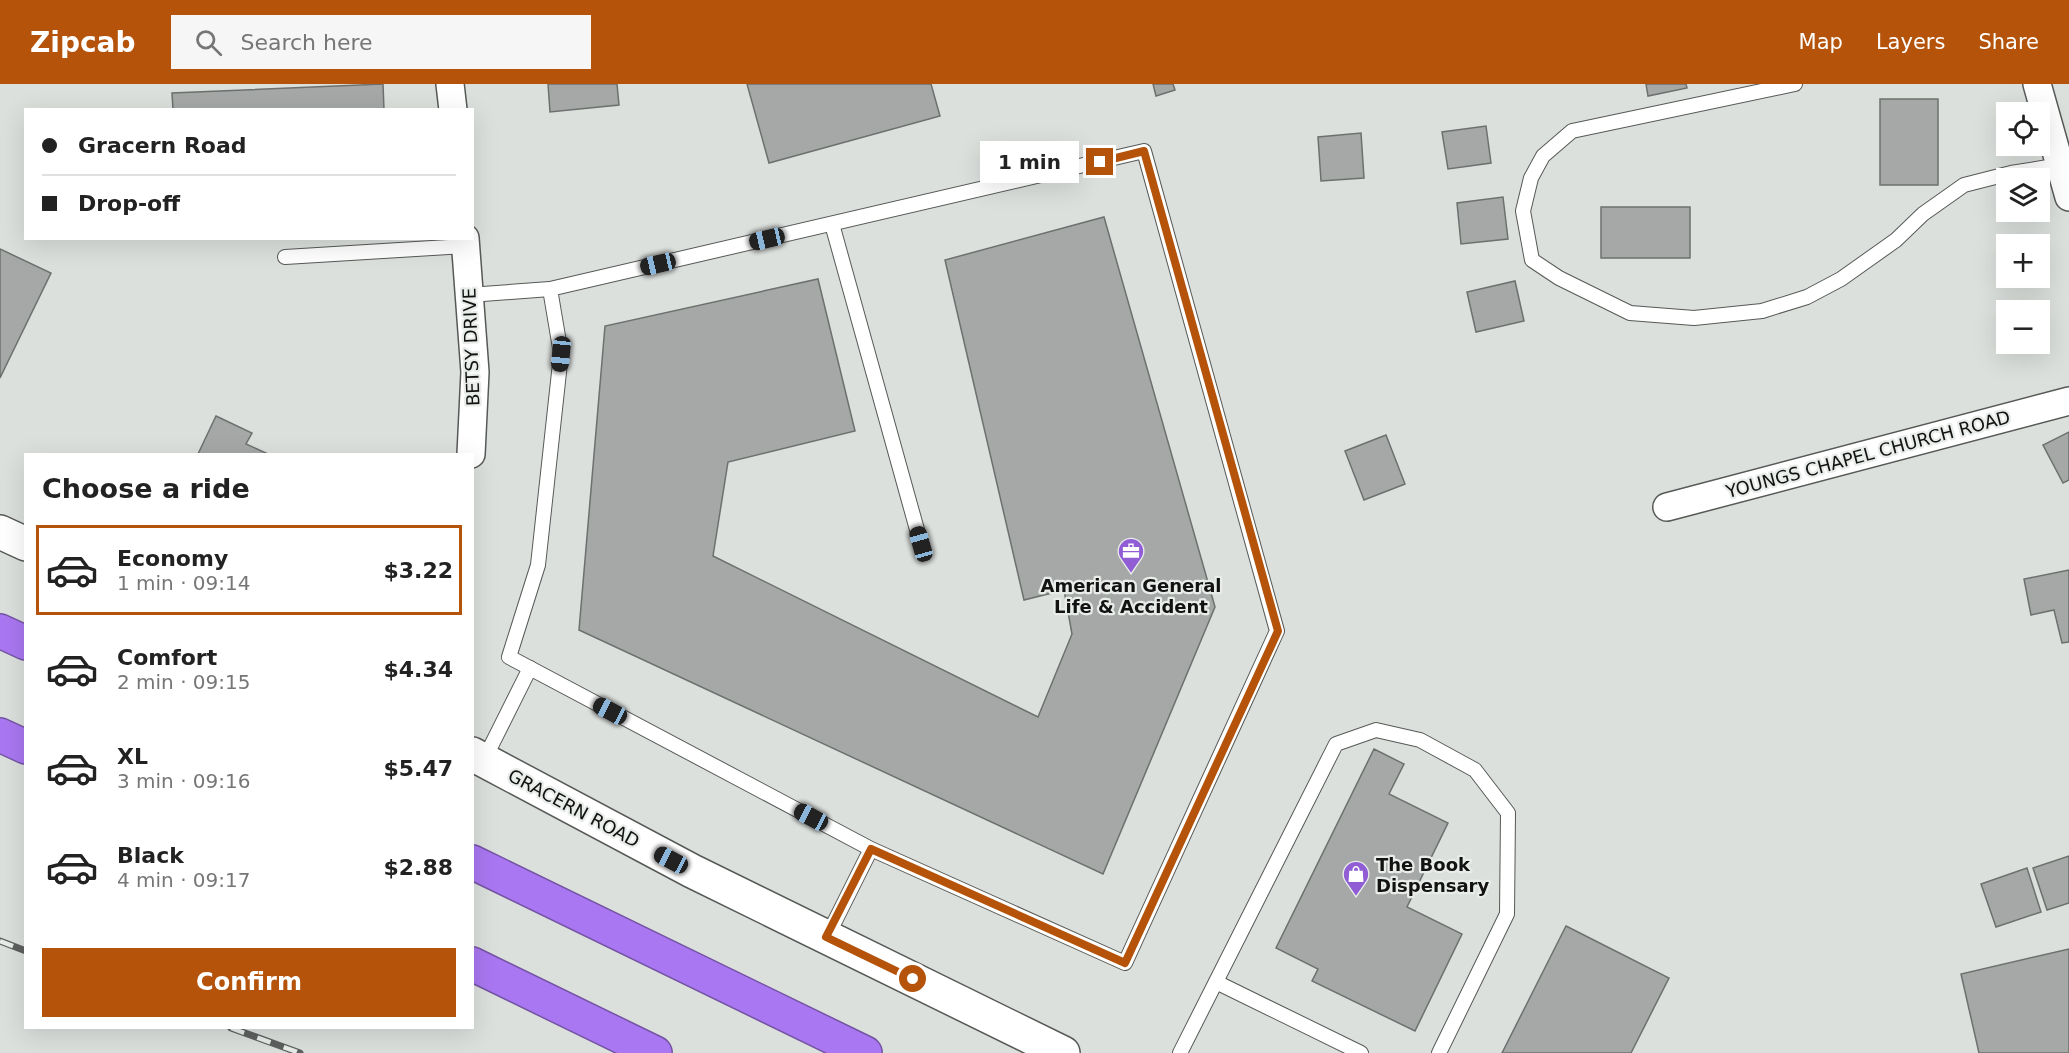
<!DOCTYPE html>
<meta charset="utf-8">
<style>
:root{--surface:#fff;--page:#f6f6f6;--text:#222;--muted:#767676;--line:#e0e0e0;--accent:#b45309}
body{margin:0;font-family:"DejaVu Sans",sans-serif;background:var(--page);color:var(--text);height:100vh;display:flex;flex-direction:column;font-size:22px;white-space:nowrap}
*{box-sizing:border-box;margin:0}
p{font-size:20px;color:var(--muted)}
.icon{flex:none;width:33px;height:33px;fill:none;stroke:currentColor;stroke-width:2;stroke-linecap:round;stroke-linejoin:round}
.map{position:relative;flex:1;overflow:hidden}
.panel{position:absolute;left:24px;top:369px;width:450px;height:576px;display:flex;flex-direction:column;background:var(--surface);border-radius:0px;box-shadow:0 6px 24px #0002}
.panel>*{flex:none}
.hud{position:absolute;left:24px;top:24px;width:450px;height:132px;border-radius:0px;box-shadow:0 6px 24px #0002;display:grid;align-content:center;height:132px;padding:0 18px;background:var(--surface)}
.buttons{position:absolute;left:1996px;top:18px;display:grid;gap:12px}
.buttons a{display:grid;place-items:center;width:54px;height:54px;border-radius:0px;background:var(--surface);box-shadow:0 6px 24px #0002;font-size:30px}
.end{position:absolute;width:27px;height:27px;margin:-14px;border:8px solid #b45309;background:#fff;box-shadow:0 0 0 3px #fff}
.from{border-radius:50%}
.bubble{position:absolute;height:42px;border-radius:0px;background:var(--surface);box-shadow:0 6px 24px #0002;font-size:20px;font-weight:600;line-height:42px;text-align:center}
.car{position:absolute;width:18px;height:36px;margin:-18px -9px;border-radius:8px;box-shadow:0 0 4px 2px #0007;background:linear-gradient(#222 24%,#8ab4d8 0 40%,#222 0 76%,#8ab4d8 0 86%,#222 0)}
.hud b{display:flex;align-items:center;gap:21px;height:57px;font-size:22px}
.hud b+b{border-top:2px solid var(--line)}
.hud i{width:15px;height:15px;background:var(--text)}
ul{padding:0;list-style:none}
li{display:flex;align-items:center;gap:18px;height:90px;margin:0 12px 9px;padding:0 6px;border:3px solid transparent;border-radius:0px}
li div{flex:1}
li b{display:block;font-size:22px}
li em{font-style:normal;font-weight:600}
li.on{border-color:var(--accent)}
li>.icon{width:54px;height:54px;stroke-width:1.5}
h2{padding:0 18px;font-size:27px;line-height:72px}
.cta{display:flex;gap:12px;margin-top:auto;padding:12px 18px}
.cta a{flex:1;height:69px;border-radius:0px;background:var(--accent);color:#fff;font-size:24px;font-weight:600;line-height:69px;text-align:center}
header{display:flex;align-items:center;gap:36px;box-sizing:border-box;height:84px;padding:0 30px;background:var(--accent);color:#fff}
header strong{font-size:28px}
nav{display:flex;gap:33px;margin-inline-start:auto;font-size:21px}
.search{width:420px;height:54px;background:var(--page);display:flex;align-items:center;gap:15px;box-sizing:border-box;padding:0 21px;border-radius:0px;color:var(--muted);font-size:22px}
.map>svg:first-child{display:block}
.building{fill:#a5a8a6;stroke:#6d716e;stroke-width:1.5}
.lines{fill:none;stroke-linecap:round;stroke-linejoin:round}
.service-casing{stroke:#565956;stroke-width:16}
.minor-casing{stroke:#565956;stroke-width:30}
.tertiary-casing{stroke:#565956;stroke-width:36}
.motorway-casing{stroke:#7454a3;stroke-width:36}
.service{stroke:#fff;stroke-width:14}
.minor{stroke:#fff;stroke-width:27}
.tertiary{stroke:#fff;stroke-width:33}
.motorway{stroke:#a977f1;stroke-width:33}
.rail-casing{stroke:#5e605f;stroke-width:7}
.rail{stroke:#e9edea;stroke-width:4.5;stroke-dasharray:14;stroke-linecap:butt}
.route{stroke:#b45309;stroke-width:8}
.labels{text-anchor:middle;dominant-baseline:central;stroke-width:4.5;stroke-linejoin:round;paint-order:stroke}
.street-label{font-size:18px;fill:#111211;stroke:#e9edea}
.poi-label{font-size:18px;font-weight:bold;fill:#111211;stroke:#e9edea}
</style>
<header>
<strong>Zipcab</strong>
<div class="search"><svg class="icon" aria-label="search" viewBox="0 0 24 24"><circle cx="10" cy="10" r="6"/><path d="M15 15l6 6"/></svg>Search here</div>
<nav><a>Map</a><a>Layers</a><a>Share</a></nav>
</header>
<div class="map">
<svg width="2069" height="969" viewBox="0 0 2069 969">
<rect width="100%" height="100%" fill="#dce0dd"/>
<g class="building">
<path d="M383,0L384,26H173L172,9Z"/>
<path d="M548,0H617L619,21L550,28Z"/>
<path d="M747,0H931L940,32L769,79Z"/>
<path d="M1153,0H1173L1175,6L1156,12Z"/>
<path d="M1646,0H1686L1687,4L1648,12Z"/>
<rect x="1880" y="15" width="58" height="86"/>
<path d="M1486,42L1491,79L1448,85L1442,48Z"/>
<path d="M1361,49L1364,94L1321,97L1318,53Z"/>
<path d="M1503,113L1508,155L1461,160L1457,119Z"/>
<rect x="1601" y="123" width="89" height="51"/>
<path d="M1104,133L1215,523L1103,790L579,546L605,242L818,195L855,347L728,378L713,472L1038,633L1072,550L1064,506L1024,516L945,176Z"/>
<path d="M0,165L51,189L0,294Z"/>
<path d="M1515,197L1524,237L1476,248L1467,208Z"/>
<path d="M216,332L252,349L246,360L268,370H198Z"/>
<path d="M2069,348V396L2063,399L2043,361Z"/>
<path d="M1386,351L1405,400L1364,416L1345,367Z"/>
<path d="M2069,486V558L2062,559L2054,526L2031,531L2024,495Z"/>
<path d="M1374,665L1404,680L1389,710L1448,739L1407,823L1462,850L1415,947L1312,897L1318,885L1276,864Z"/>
<path d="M2069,772V819L2047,826L2033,784Z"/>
<path d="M2027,784L2041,828L1996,843L1981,800Z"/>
<path d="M1566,842L1669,894L1631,969H1502Z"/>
<path d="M2069,865V969H1979L1961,890Z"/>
</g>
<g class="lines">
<g class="service-casing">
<g id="service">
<path d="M1795,0L1572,47L1543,72L1531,94L1523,127L1532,176L1559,194L1630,229L1694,234L1762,227L1807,213L1841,195L1896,156L1923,130L1964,101L2011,89L2060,81"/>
<path d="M832,140L921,460"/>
<path d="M285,173L465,162"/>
<path d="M469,211L550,205"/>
<path d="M484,676L530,584"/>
<path d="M827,853L871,765L509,573L538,481L561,270L550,205L1144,67L1277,547L1125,879L871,765"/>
<path d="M1216,898L1361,969"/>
<path d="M1180,969L1336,660L1376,646L1420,656L1475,686L1508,729L1507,830L1439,969"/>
</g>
</g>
<g class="minor-casing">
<g id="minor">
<path d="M450,0L453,26"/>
<path d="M2037,0L2069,113"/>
<path d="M465,154L475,288L471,370"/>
<path d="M1667,423L2069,317"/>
</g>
</g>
<g class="tertiary-casing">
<g id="tertiary">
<path d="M0,448L26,460"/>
<path d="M472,670L692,787L1063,969"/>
</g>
</g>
<g class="motorway-casing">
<g id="motorway">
<path d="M0,547L26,559"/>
<path d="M0,651L26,663"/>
<path d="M472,778L865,969"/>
<path d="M472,880L655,969"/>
</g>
</g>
<use href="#service" class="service"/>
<use href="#minor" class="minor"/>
<use href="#tertiary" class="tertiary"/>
<use href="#motorway" class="motorway"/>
<g class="rail-casing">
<g id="rail">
<path d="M0,857L26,867"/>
<path d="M231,944L300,969"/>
</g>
</g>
<use href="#rail" class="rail"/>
</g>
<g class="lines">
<path class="route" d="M913,895L826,853L871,765L1125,879L1278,547L1144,67L1100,78"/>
</g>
<defs>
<g id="office-pin" transform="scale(1.35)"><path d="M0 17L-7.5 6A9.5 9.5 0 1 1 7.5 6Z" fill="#905dd5" stroke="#e9edea"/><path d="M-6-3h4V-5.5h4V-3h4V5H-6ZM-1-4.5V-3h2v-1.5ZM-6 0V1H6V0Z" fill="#fff"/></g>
<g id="shop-pin" transform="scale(1.35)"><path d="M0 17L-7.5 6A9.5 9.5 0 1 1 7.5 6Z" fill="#905dd5" stroke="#e9edea"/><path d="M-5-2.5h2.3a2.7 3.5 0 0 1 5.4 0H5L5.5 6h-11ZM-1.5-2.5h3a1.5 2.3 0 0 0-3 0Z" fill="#fff"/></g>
</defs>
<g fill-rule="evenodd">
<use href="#office-pin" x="1131" y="467"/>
<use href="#shop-pin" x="1356" y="790"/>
</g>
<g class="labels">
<g class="street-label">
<text transform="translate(471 263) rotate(-92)">BETSY DRIVE</text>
<text transform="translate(1868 370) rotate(-15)">YOUNGS CHAPEL CHURCH ROAD</text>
<text transform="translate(574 724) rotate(28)">GRACERN ROAD</text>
</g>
<g class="poi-label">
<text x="1131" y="501">American General<tspan x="1131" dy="21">Life &amp; Accident</tspan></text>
<text x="1376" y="780" text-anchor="start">The Book<tspan x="1376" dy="21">Dispensary</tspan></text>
</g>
</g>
</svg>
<div class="buttons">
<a><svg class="icon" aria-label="locate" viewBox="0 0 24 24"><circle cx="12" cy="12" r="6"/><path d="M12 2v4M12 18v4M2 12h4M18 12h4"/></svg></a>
<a><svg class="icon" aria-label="layers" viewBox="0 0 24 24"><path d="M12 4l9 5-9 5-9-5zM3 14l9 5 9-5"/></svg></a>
<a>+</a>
<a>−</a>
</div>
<i class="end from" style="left:913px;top:895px"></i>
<i class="end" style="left:1100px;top:78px"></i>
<div class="bubble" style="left:980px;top:57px;width:99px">1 min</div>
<i class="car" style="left:767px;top:155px;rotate:257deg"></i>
<i class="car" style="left:658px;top:180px;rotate:257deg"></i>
<i class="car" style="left:561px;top:270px;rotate:186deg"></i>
<i class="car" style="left:921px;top:460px;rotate:344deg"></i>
<i class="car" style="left:610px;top:627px;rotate:298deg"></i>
<i class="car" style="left:811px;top:733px;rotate:298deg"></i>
<i class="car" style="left:671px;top:776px;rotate:298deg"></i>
<div class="hud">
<b><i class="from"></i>Gracern Road</b>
<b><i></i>Drop-off</b>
</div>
<section class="panel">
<h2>Choose a ride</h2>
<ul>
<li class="on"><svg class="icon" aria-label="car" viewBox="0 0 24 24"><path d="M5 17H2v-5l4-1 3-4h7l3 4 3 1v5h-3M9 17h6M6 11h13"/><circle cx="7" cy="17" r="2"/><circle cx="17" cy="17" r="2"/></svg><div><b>Economy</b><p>1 min · 09:14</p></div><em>$3.22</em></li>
<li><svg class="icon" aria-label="car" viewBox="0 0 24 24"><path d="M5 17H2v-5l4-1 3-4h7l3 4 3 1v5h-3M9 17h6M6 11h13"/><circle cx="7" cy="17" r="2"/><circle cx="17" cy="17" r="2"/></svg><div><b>Comfort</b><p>2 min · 09:15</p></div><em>$4.34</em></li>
<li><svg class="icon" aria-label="car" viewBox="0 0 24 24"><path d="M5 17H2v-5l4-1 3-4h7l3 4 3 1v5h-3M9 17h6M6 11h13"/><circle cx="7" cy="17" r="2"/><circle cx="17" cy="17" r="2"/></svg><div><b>XL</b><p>3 min · 09:16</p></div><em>$5.47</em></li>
<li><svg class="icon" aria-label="car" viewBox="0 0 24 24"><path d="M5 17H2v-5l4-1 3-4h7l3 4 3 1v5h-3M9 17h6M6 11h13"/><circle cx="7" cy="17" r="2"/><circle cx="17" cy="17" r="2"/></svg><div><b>Black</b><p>4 min · 09:17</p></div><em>$2.88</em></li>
</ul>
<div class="cta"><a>Confirm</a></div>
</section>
</div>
